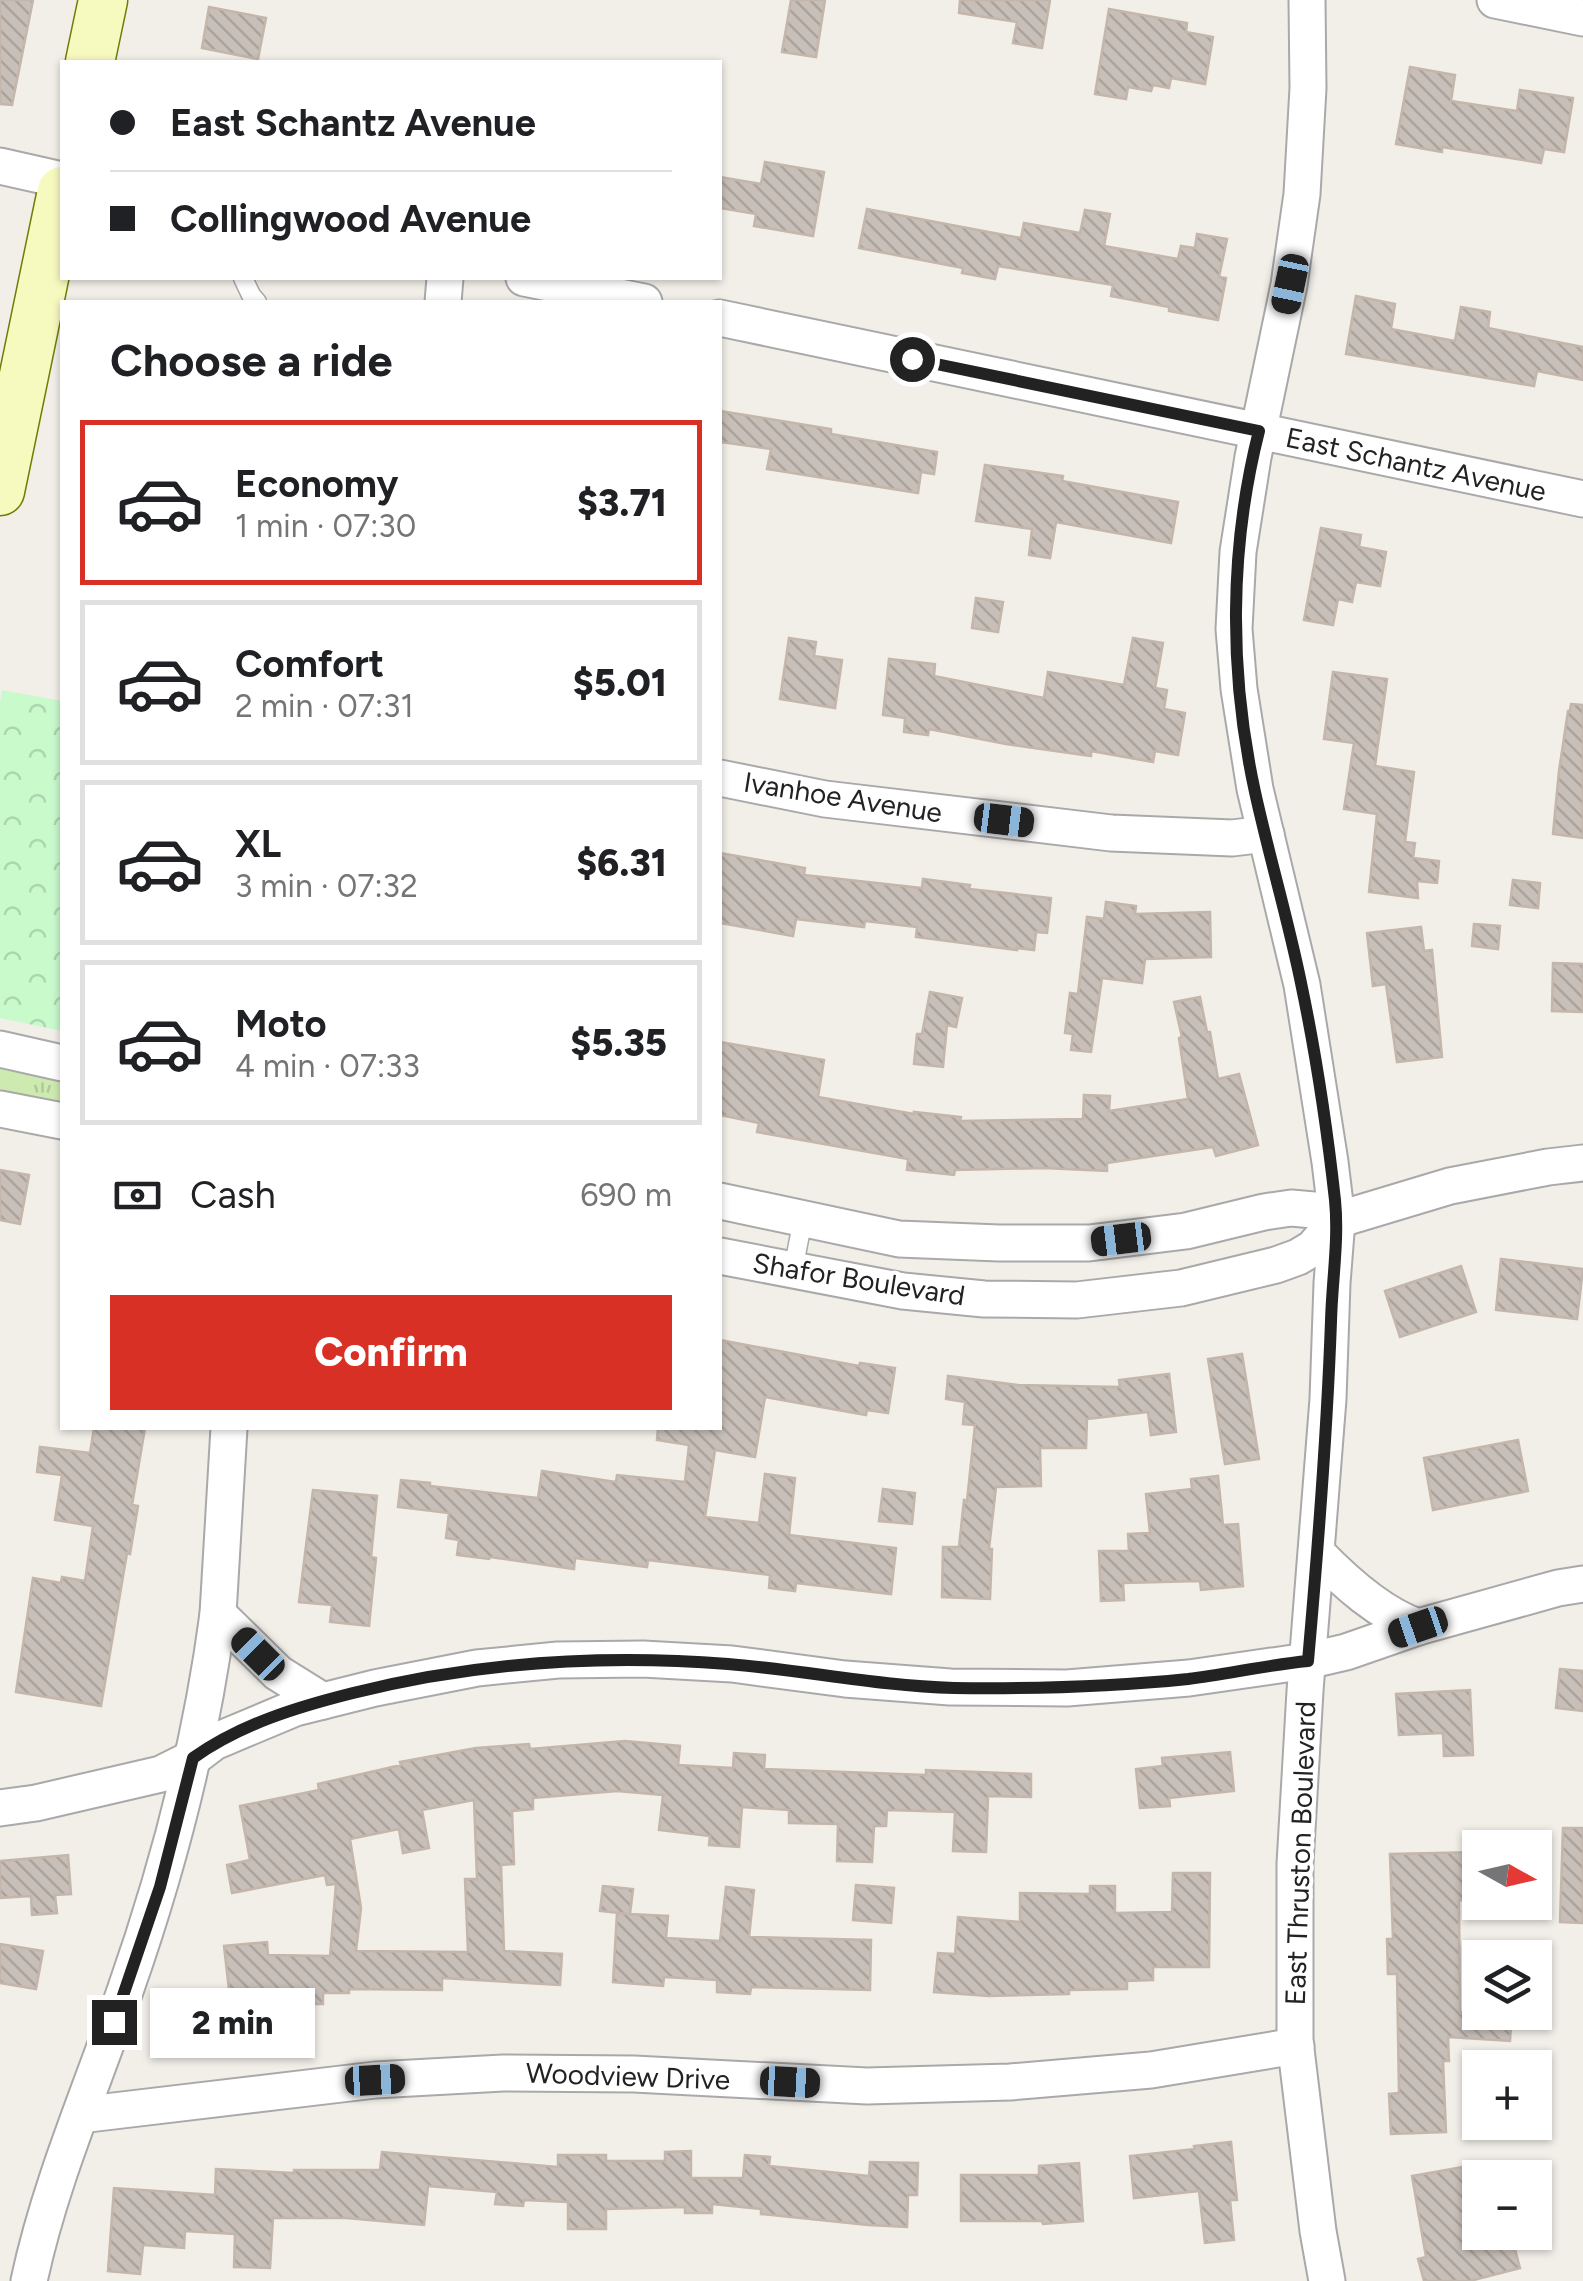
<!DOCTYPE html>
<meta charset="utf-8">
<style>
:root{--surface:#fff;--page:#f6f6f6;--text:#202124;--muted:#757577;--line:#e0e0e0;--accent:#d93025}
body{margin:0;font-family:Figtree,sans-serif;background:var(--page);color:var(--text);height:100vh;display:flex;flex-direction:column;font-size:38px;white-space:nowrap}
*{box-sizing:border-box;margin:0}
p{font-size:32px;color:var(--muted)}
.icon{flex:none;width:55px;height:55px;fill:none;stroke:currentColor;stroke-width:2;stroke-linecap:round;stroke-linejoin:round}
.map{position:relative;flex:1;overflow:hidden}
.drawer{position:absolute;left:60px;top:300px;width:662px;height:1130px;display:flex;flex-direction:column;background:var(--surface);border-radius:0px;box-shadow:0 2px 8px #0004}
.drawer>*{flex:none}
.top-card{position:absolute;left:60px;top:60px;width:662px;height:220px;border-radius:0px;box-shadow:0 2px 8px #0004;display:grid;align-content:center;height:220px;padding:0 50px;background:var(--surface)}
.needle{width:65px;rotate:98deg}
.tools{position:absolute;left:1462px;top:1830px;display:grid;gap:20px}
.tools a{display:grid;place-items:center;width:90px;height:90px;border-radius:0px;background:var(--surface);box-shadow:0 2px 8px #0004;font-size:50px}
.end{position:absolute;width:45px;height:45px;margin:-22px;border:12px solid #222;background:#fff;box-shadow:0 0 0 5px #fff}
.from{border-radius:50%}
.bubble{position:absolute;height:70px;border-radius:0px;background:var(--surface);box-shadow:0 2px 8px #0004;font-size:32px;font-weight:800;line-height:70px;text-align:center}
.car{position:absolute;width:30px;height:60px;margin:-30px -15px;border-radius:12px;box-shadow:0 0 8px 2px #0007;background:linear-gradient(#222 24%,#8ab4d8 0 40%,#222 0 76%,#8ab4d8 0 86%,#222 0)}
.top-card b{display:flex;align-items:center;gap:35px;height:95px;font-size:38px}
.top-card b+b{border-top:2px solid var(--line)}
.top-card i{width:25px;height:25px;background:var(--text)}
ul{padding:0;list-style:none}
li{display:flex;align-items:center;gap:30px;height:165px;margin:0 20px 15px;padding:0 30px;border:5px solid var(--line);border-radius:0px}
li div{flex:1}
li b{display:block;font-size:38px}
li em{font-style:normal;font-weight:800}
li.current{border-color:var(--accent)}
li>.icon{width:90px;height:90px;stroke-width:1.5}
h2{padding:0 50px;font-size:45px;line-height:120px}
.pay{display:flex;align-items:center;gap:25px;height:110px;padding:0 50px;font-size:38px}
.pay p{margin-inline-start:auto}
.primary-button{display:flex;gap:20px;margin-top:auto;padding:20px 50px}
.primary-button a{flex:1;height:115px;border-radius:0px;background:var(--accent);color:#fff;font-size:40px;font-weight:800;line-height:115px;text-align:center}
.map>svg:first-child{display:block}
.grass{fill:url(#grass-tufts)}
.park{fill:url(#park-crowns)}
.building{fill:url(#building-back-hatch);stroke:#c4b6ab;stroke-width:2.5;fill-rule:evenodd}
.lines{fill:none;stroke-linecap:round;stroke-linejoin:round}
.lane-casing{stroke:#a9a9a9;stroke-width:21}
.street-casing{stroke:#a9a9a9;stroke-width:39}
.secondary-casing{stroke:#707d05;stroke-width:51}
.lane{stroke:#fff;stroke-width:18}
.street{stroke:#fff;stroke-width:35}
.secondary{stroke:#f7fabf;stroke-width:48}
.route{stroke:#222;stroke-width:12}
.labels{text-anchor:middle;dominant-baseline:central;stroke-width:8;stroke-linejoin:round;paint-order:stroke}
.street-label{font-size:28px;fill:#222;stroke:#fff}
</style>
<div class="map">
<svg width="1583" height="2281" viewBox="0 0 1583 2281">
<defs>
<pattern id="grass-tufts" width="24" height="20" patternUnits="userSpaceOnUse" patternTransform="scale(2.5)"><rect width="24" height="20" fill="#cdebb0"/><path d="M3 7l-1-3M5 7V3M7 7l1-3M15 17l-1-3M17 17v-4M19 17l1-3" fill="none" stroke="#b0c997"/></pattern>
<pattern id="park-crowns" width="20" height="18" patternUnits="userSpaceOnUse" patternTransform="scale(2.5)"><rect width="20" height="18" fill="#c8facc"/><path d="M2 6a3 3 0 1 1 6 0M12 15a3 3 0 1 1 6 0" fill="none" stroke="#acd6af"/></pattern>
<pattern id="building-back-hatch" width="6" height="6" patternUnits="userSpaceOnUse" patternTransform="scale(2.5)"><rect width="6" height="6" fill="#c7bfb8"/><path d="M-1 5l2 2M0 0l6 6M5-1l2 2" fill="none" stroke="#aba49e"/></pattern>
</defs>
<rect width="100%" height="100%" fill="#f2efe9"/>
<path class="grass" d="M0,1063L62,1076V1107L0,1093Z"/>
<path class="park" d="M2,690L62,701V1031L0,1018V702Z"/>
<g class="building">
<path d="M0,0H33L12,105L0,104Z"/>
<path d="M791,0H825L816,57L782,52Z"/>
<path d="M960,0H1050L1042,48L1013,43L1017,22L959,13Z"/>
<path d="M209,7L266,18L258,59L202,48Z"/>
<path d="M1109,9L1187,23L1186,32L1213,37L1205,84L1171,78L1169,88L1153,85L1151,91L1128,87L1126,99L1095,94Z"/>
<path d="M1410,67L1455,75L1451,101L1517,111L1520,90L1573,98L1564,152L1544,149L1541,163L1442,147V152L1396,144Z"/>
<path d="M765,162L824,172L813,236L754,226L756,214L720,208V177L761,184Z"/>
<path d="M867,209L1021,238L1024,223L1080,233L1085,210L1110,214L1104,246L1178,259L1181,246L1195,248L1197,234L1227,239L1219,277L1226,278L1218,320L1169,311V307L1111,296L1113,285L998,266L995,279L962,273L963,268L859,248Z"/>
<path d="M1356,296L1395,304L1391,329L1455,341L1461,307L1490,312L1488,328L1583,347V380L1537,371L1534,386L1346,354Z"/>
<path d="M720,411L831,429V434L937,452L934,474L921,472L918,493L767,469L771,449L720,442Z"/>
<path d="M985,465L1063,476L1062,481L1178,502L1171,543L1056,522L1050,558L1029,555L1032,529L976,521Z"/>
<path d="M1321,528L1361,535L1359,547L1386,552L1380,586L1356,582L1352,602L1338,599L1333,625L1304,620Z"/>
<path d="M976,598L1003,602L998,632L972,628Z"/>
<path d="M789,638L816,642L814,656L842,660L835,708L780,699Z"/>
<path d="M1133,638L1163,643L1155,688L1167,690L1164,709L1185,713L1178,755L1155,751L1153,762L1091,751V756L1006,744L929,729L928,735L904,732L905,718L883,715L889,659L935,664L934,676L1044,698L1048,672L1124,685Z"/>
<path d="M1333,672L1387,679L1375,766L1414,772L1405,842L1415,843L1413,858L1439,861L1437,883L1417,881L1418,898L1369,892L1377,814L1344,809L1354,743L1324,739Z"/>
<path d="M1571,704L1583,705V838L1553,834L1559,771L1568,711H1570Z"/>
<path d="M720,853L805,868L804,875L922,888L923,879L970,885L969,889L1051,898L1047,933L1036,932L1034,950L1017,948V950L916,937L917,927L865,921L864,927L796,919L793,936L720,923Z"/>
<path d="M1513,880L1540,883L1538,908L1510,905Z"/>
<path d="M1106,902L1136,906L1135,914L1210,912L1211,957L1145,959L1142,983L1102,978L1091,1052L1071,1050L1073,1034L1065,1033L1070,993L1078,994L1087,917L1104,919Z"/>
<path d="M1474,924L1500,926L1498,949L1472,946Z"/>
<path d="M1421,927L1424,951L1432,950L1442,1057L1397,1062L1386,984L1373,986L1367,933Z"/>
<path d="M1553,963L1583,964V1012L1552,1011Z"/>
<path d="M930,992L962,998L956,1027L947,1025L943,1067L914,1064L917,1034H922Z"/>
<path d="M1200,997L1207,1032H1210L1218,1079L1239,1074L1258,1145L1216,1156L1213,1147L1107,1163V1171L1044,1168L955,1170L954,1175L907,1170L908,1159L757,1132L759,1123L720,1115V1042L824,1060L818,1097L914,1114V1112L961,1117L960,1121L1083,1119L1084,1095L1110,1096L1109,1111L1188,1099L1179,1038L1182,1037L1174,1002Z"/>
<path d="M0,1170L29,1175L20,1224L0,1220Z"/>
<path d="M1501,1259L1583,1269L1577,1319L1496,1310Z"/>
<path d="M1461,1266L1476,1312L1400,1337L1385,1291Z"/>
<path d="M720,1340L859,1366L860,1363L895,1368L888,1413L867,1410L866,1415L765,1397L755,1457L715,1450L705,1517L759,1523L765,1474L795,1478L789,1535L896,1548L891,1594L796,1583L795,1591L769,1588L770,1575L648,1560L647,1567L575,1558L574,1569L490,1557L489,1559L457,1555L459,1540L446,1538L449,1513L398,1507L401,1480L430,1483V1486L538,1498L542,1471L616,1482L617,1475L685,1482L689,1445L657,1440L658,1428H720Z"/>
<path d="M1242,1354L1259,1459L1225,1464L1208,1359Z"/>
<path d="M1169,1374L1176,1432L1151,1435L1148,1412L1087,1419L1086,1448H1040L1041,1486L996,1487L989,1549H992L990,1599L942,1597L943,1547H959L964,1500L967,1501L975,1425L963,1424L965,1402L946,1399L948,1376L1018,1385L1120,1387L1119,1380Z"/>
<path d="M94,1428H145L132,1505L138,1506L130,1554L127,1553L101,1706L16,1692L33,1578L61,1583L62,1577L85,1581L93,1526L55,1520L62,1475L37,1472L40,1447L90,1453Z"/>
<path d="M1518,1440L1528,1491L1433,1510L1424,1458Z"/>
<path d="M1218,1476L1223,1525L1238,1524L1243,1586L1201,1590L1200,1581L1123,1583L1124,1600L1101,1601L1099,1551H1129L1128,1534L1150,1533L1146,1494L1192,1489L1191,1479Z"/>
<path d="M883,1489L915,1493L912,1524L879,1521Z"/>
<path d="M313,1490L377,1496L371,1557L376,1558L369,1626L330,1622L332,1605L299,1602Z"/>
<path d="M1560,1669L1583,1671V1711L1556,1708Z"/>
<path d="M1470,1690L1473,1755L1444,1756L1443,1733L1399,1735L1396,1694Z"/>
<path d="M625,1741L680,1746L678,1765L733,1768L734,1753L765,1755L764,1769L926,1775V1770L1031,1774V1797L988,1796L986,1852L953,1851L955,1812L887,1810L886,1826H874L872,1862L837,1861L838,1824L789,1823V1810L742,1807L739,1847L709,1845L710,1836L659,1830L663,1795L617,1791L533,1798V1809L512,1811L514,1864L501,1865L504,1951L562,1954L560,1985L442,1978V1990L349,1989V1993H323V2004H272L231,2008L224,1946L267,1942L268,1955L330,1956L336,1884L327,1885L325,1875L232,1893L227,1865L250,1860L240,1806L319,1790L318,1784L401,1765L400,1762L476,1748L529,1744L530,1749ZM474,1800L477,1879H465L468,1952L356,1951L361,1908L350,1839L399,1829L403,1853L429,1848L422,1810Z"/>
<path d="M1230,1752L1234,1791L1169,1798L1170,1806L1140,1808L1136,1769L1163,1766L1162,1758Z"/>
<path d="M1563,1828H1583V1923L1560,1922Z"/>
<path d="M1480,1852V1901L1459,1900L1460,2012H1512L1510,2041L1448,2037L1449,2061H1443L1446,2132L1391,2134L1389,2094L1399,2093L1397,1974H1388L1387,1939H1393L1390,1854Z"/>
<path d="M68,1855L71,1894L55,1895L57,1913L32,1915L31,1896L0,1898V1861Z"/>
<path d="M1173,1873H1210L1209,1967H1153V1980L1127,1981V1989L1069,1990V1994L989,1996L934,1992L938,1953L955,1954L958,1917L1020,1922V1893L1090,1894V1886H1115V1913L1172,1912Z"/>
<path d="M856,1885L894,1888L891,1923L853,1920Z"/>
<path d="M603,1886L633,1889L630,1914L668,1916L666,1938L720,1941L726,1887L754,1890L749,1937L871,1940L870,1990L751,1987L750,1994L717,1992V1980L664,1977L663,1986L613,1982L617,1913L628,1914L600,1911Z"/>
<path d="M0,1944L43,1951L36,1989L0,1983Z"/>
<path d="M1231,2142L1237,2200H1230L1234,2240L1205,2243L1199,2191L1134,2198L1130,2156L1195,2149L1194,2146Z"/>
<path d="M691,2151V2178H743L745,2155L770,2157L769,2166L869,2176L870,2162L918,2163L917,2195H908L907,2227L868,2225L761,2214V2209L712,2204V2213H685V2207L606,2209V2229H568V2202L524,2200L523,2206L495,2204L497,2192L428,2186L424,2225L346,2218H273L270,2268L234,2267L235,2234L185,2231L184,2248L143,2245L140,2274L108,2271L114,2188L215,2195L216,2169L294,2173V2170H380L382,2152L558,2167V2155H606V2161H665V2152Z"/>
<path d="M1079,2163L1083,2221L1043,2224L1042,2221H961V2175H1039V2166Z"/>
<path d="M1463,2167L1477,2243L1511,2234L1520,2268L1470,2281H1424L1418,2259L1426,2257L1412,2176Z"/>
</g>
<g class="lines">
<g class="lane-casing">
<g id="lane">
<path d="M243,278L251,295L257,302"/>
<path d="M793,1270L803,1219"/>
</g>
</g>
<g class="street-casing">
<g id="street">
<path d="M1307,0L1308,88L1302,194L1289,285L1253,457L1238,552L1234,629L1239,689L1255,789L1302,985L1330,1162L1337,1220L1332,1283L1328,1399L1305,1691L1295,1864V2041L1318,2231L1327,2281"/>
<path d="M1495,0L1583,18"/>
<path d="M0,166L62,180"/>
<path d="M524,278L644,302"/>
<path d="M443,302L445,278"/>
<path d="M720,318L1583,499"/>
<path d="M720,778L825,799L1111,833L1232,838L1266,834"/>
<path d="M0,1049L62,1063"/>
<path d="M0,1109L62,1121"/>
<path d="M720,1201L899,1239L999,1243H1089L1186,1231L1264,1212L1291,1208L1314,1210L1337,1220"/>
<path d="M720,1256L903,1291L984,1299L1077,1300L1181,1288L1276,1265L1298,1257L1313,1248L1337,1220L1450,1186L1548,1167L1583,1163"/>
<path d="M229,1428L218,1614L278,1673L323,1701"/>
<path d="M1317,1553C1345,1582 1380,1614 1418,1627"/>
<path d="M0,1808L36,1803L161,1774L193,1758L214,1742L295,1708L375,1688L477,1668L558,1660L643,1659L732,1664L845,1679L950,1687L1067,1688L1189,1678L1307,1661L1346,1652L1418,1627L1558,1588L1583,1584"/>
<path d="M80,2115L375,2080L503,2073L634,2074L867,2086L1010,2082L1151,2070L1296,2046"/>
<path d="M29,2281C50,2182 92,2087 125,1991C168,1869 201,1743 218,1614"/>
</g>
</g>
<g class="secondary-casing">
<g id="secondary">
<path d="M90,62L103,0"/>
<path d="M0,491L62,191"/>
</g>
</g>
<use href="#lane" class="lane"/>
<use href="#street" class="street"/>
<use href="#secondary" class="secondary"/>
</g>
<g class="lines">
<path class="route" d="M114,2022L160,1887L193,1758C241,1724 297,1707 353,1693C477,1662 601,1654 728,1664C804,1670 878,1686 954,1688C1032,1689 1110,1687 1188,1679C1228,1674 1267,1665 1308,1661C1318,1548 1327,1435 1331,1321C1332,1281 1339,1240 1335,1200C1327,1128 1316,1054 1301,983C1288,919 1269,856 1255,792C1229,673 1229,549 1259,431L912,359"/>
</g>
<g class="labels">
<g class="street-label">
<text transform="translate(1416 464) rotate(12)">East Schantz Avenue</text>
<text transform="translate(843 797) rotate(9)">Ivanhoe Avenue</text>
<text transform="translate(859 1279) rotate(9)">Shafor Boulevard</text>
<text transform="translate(1300 1853) rotate(-88)">East Thruston Boulevard</text>
<text transform="translate(628 2076) rotate(2)">Woodview Drive</text>
</g>
</g>
</svg>
<div class="tools">
<a><svg class="needle" viewBox="-14 -14 28 28"><path d="M0-13l5 13h-10z" fill="#e53935"/><path d="M0 13l5-13h-10z" fill="#757577"/></svg></a>
<a><svg class="icon" aria-label="layers" viewBox="0 0 24 24"><path d="M12 4l9 5-9 5-9-5zM3 14l9 5 9-5"/></svg></a>
<a>+</a>
<a>−</a>
</div>
<i class="end from" style="left:912px;top:359px"></i>
<i class="end" style="left:114px;top:2022px"></i>
<div class="bubble" style="left:150px;top:1988px;width:165px">2 min</div>
<i class="car" style="left:1290px;top:284px;rotate:192deg"></i>
<i class="car" style="left:1004px;top:820px;rotate:97deg"></i>
<i class="car" style="left:1121px;top:1239px;rotate:263deg"></i>
<i class="car" style="left:1418px;top:1627px;rotate:251deg"></i>
<i class="car" style="left:258px;top:1654px;rotate:315deg"></i>
<i class="car" style="left:375px;top:2080px;rotate:87deg"></i>
<i class="car" style="left:790px;top:2082px;rotate:93deg"></i>
<div class="top-card">
<b><i class="from"></i>East Schantz Avenue</b>
<b><i></i>Collingwood Avenue</b>
</div>
<section class="drawer">
<h2>Choose a ride</h2>
<ul>
<li class="current"><svg class="icon" aria-label="car" viewBox="0 0 24 24"><path d="M5 17H2v-5l4-1 3-4h7l3 4 3 1v5h-3M9 17h6M6 11h13"/><circle cx="7" cy="17" r="2"/><circle cx="17" cy="17" r="2"/></svg><div><b>Economy</b><p>1 min · 07:30</p></div><em>$3.71</em></li>
<li><svg class="icon" aria-label="car" viewBox="0 0 24 24"><path d="M5 17H2v-5l4-1 3-4h7l3 4 3 1v5h-3M9 17h6M6 11h13"/><circle cx="7" cy="17" r="2"/><circle cx="17" cy="17" r="2"/></svg><div><b>Comfort</b><p>2 min · 07:31</p></div><em>$5.01</em></li>
<li><svg class="icon" aria-label="car" viewBox="0 0 24 24"><path d="M5 17H2v-5l4-1 3-4h7l3 4 3 1v5h-3M9 17h6M6 11h13"/><circle cx="7" cy="17" r="2"/><circle cx="17" cy="17" r="2"/></svg><div><b>XL</b><p>3 min · 07:32</p></div><em>$6.31</em></li>
<li><svg class="icon" aria-label="car" viewBox="0 0 24 24"><path d="M5 17H2v-5l4-1 3-4h7l3 4 3 1v5h-3M9 17h6M6 11h13"/><circle cx="7" cy="17" r="2"/><circle cx="17" cy="17" r="2"/></svg><div><b>Moto</b><p>4 min · 07:33</p></div><em>$5.35</em></li>
</ul>
<div class="pay"><svg class="icon" aria-label="cash" viewBox="0 0 24 24"><path d="M3 7h18v10H3z"/><circle cx="12" cy="12" r="2"/></svg>Cash<p>690 m</p></div>
<div class="primary-button"><a>Confirm</a></div>
</section>
</div>
